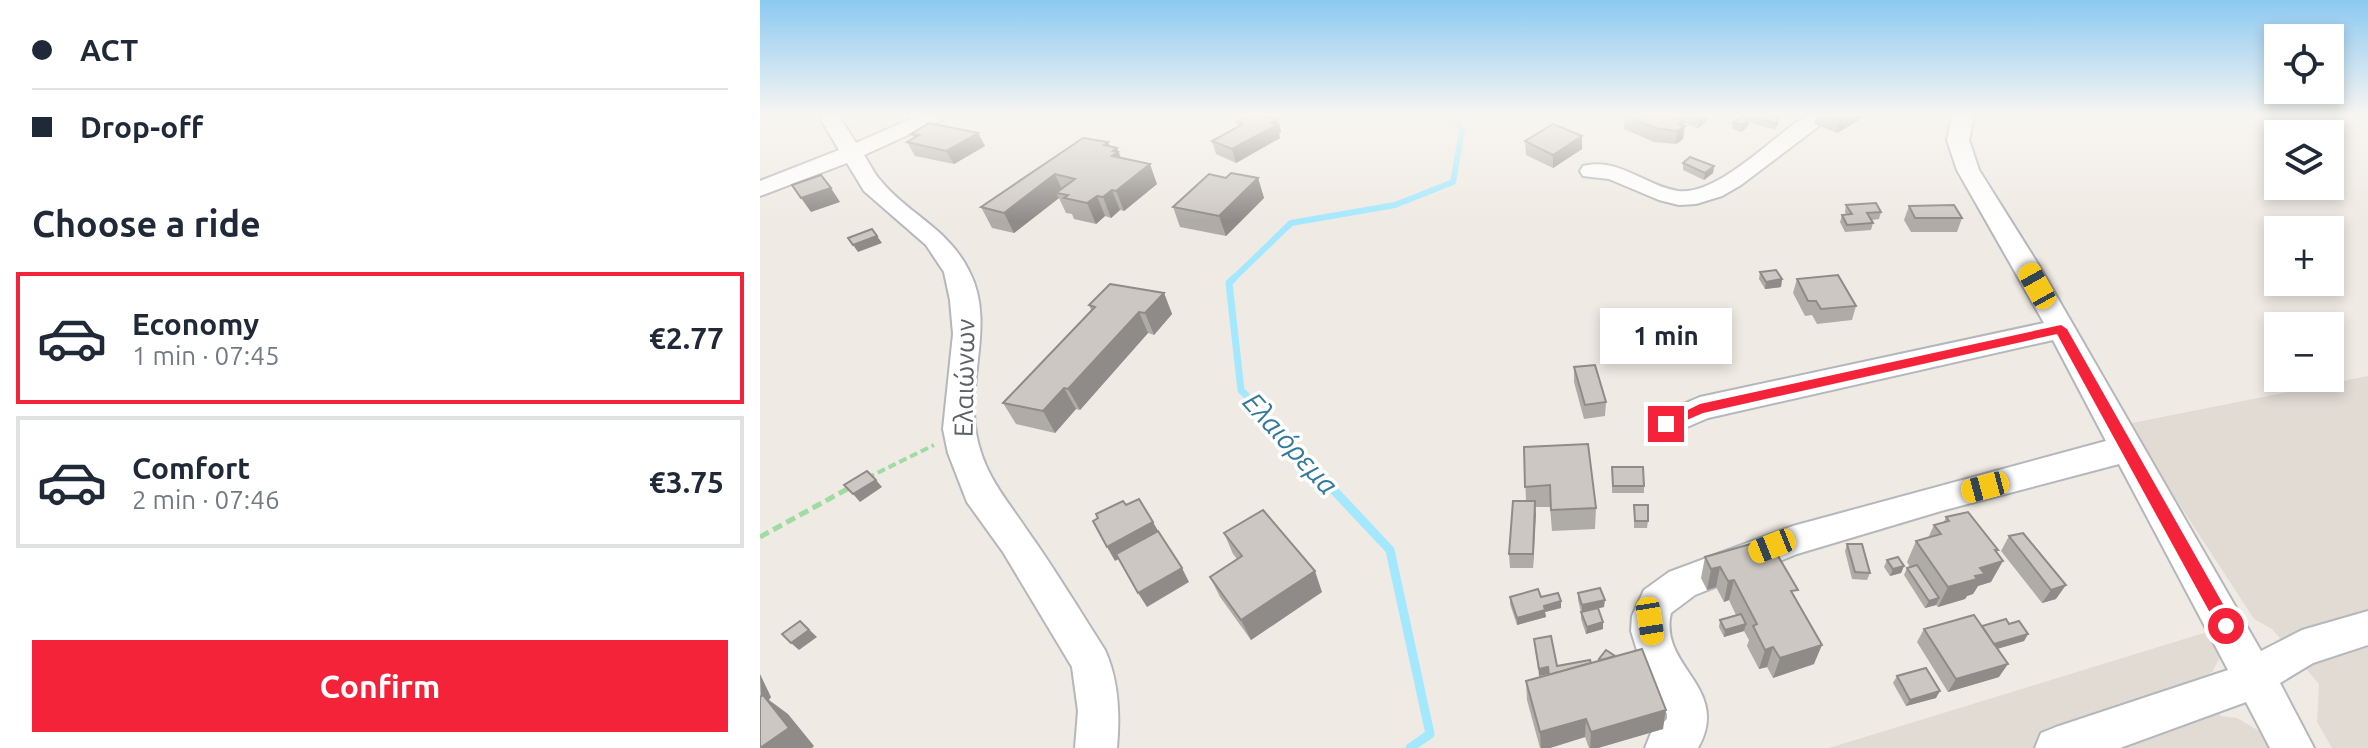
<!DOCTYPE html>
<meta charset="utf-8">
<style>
:root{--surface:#fff;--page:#f6f6f7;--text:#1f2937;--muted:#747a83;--line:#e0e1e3;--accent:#f52339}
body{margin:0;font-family:Ubuntu,sans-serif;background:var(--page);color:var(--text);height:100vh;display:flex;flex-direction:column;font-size:30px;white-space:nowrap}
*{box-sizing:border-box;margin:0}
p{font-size:26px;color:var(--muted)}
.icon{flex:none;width:44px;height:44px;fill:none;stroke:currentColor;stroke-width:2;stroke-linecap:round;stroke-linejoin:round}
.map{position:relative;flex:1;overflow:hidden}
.drawer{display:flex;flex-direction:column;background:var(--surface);width:760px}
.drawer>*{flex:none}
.hud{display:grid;align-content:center;height:176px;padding:0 32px;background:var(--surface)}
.fabs{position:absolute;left:1504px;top:24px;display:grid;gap:16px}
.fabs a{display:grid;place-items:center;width:80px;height:80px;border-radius:0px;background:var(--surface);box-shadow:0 4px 12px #0003;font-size:40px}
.end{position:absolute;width:36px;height:36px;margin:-18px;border:10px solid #f52339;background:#fff;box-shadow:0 0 0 4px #fff}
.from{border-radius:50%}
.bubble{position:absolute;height:56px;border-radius:0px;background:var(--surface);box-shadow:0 4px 12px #0003;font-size:26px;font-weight:600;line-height:56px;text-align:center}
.car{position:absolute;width:24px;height:48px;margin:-24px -12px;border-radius:10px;box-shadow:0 0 6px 2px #0007;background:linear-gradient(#f5c518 24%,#345 0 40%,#f5c518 0 76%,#345 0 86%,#f5c518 0)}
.hud b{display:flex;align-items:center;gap:28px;height:76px;font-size:30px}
.hud b+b{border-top:2px solid var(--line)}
.hud i{width:20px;height:20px;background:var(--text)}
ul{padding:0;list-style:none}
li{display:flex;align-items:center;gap:24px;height:132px;margin:0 16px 12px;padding:0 16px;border:4px solid var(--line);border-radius:0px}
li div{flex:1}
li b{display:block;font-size:30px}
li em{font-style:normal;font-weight:600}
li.on{border-color:var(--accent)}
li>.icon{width:72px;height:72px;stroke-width:1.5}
h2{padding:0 32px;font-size:36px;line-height:96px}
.action{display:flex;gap:16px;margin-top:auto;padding:16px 32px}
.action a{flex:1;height:92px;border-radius:0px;background:var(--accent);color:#fff;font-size:32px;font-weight:600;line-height:92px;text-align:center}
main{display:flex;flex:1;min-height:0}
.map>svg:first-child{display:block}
.education{fill:#e1dbd4}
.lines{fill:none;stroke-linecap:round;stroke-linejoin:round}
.stream-far2{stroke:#a3e8ff;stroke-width:6}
.stream-far1{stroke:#a3e8ff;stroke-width:7}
.stream{stroke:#a3e8ff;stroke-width:9}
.minor-casing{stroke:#b4b7bb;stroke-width:4}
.path-far1{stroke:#a0dba4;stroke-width:4;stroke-dasharray:8 4;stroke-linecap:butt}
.path{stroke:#a0dba4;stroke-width:5;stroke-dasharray:10 5;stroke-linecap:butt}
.minor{fill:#fff;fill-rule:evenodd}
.wall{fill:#afaba7}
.shaded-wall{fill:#8f8b88}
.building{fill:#ccc7c2;stroke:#8f8b88;stroke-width:2}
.route{fill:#f52339}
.labels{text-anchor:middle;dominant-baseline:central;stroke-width:7;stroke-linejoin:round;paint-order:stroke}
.street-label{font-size:26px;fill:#5b6165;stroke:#fff}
.water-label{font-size:28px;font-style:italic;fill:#32799c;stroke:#fff}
</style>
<main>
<section class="drawer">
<div class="hud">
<b><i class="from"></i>ACT</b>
<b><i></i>Drop-off</b>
</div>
<h2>Choose a ride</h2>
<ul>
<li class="on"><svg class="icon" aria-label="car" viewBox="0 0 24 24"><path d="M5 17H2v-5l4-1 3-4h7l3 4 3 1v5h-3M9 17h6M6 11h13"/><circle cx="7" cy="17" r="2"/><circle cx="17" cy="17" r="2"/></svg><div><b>Economy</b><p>1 min · 07:45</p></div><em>€2.77</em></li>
<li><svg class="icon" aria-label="car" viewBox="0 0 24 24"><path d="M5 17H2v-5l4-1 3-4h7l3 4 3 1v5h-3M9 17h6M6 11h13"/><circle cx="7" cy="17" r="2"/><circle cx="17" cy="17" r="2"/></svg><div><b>Comfort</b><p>2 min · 07:46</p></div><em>€3.75</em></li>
</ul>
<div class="action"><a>Confirm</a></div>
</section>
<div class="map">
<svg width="1608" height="748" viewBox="0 0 1608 748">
<rect width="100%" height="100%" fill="#efeae3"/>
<g class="education">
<path d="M1608,376V748H1572L1557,722L1559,684L1512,629L1494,619L1367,424Z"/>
<path d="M1457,629L1462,652L1453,671L1434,684L1461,716L1477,718L1508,736L1514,748H1069Z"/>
</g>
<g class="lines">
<path class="stream-far2" d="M472,280L531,223L635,205L693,182L702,131L694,116"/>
<path class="stream-far1" d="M474,278L469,283L481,390L571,487"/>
<path class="stream" d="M569,485L630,550L670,734L650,748"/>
<g class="minor-casing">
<g id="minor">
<path d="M59,116H79L96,143L157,116H185L181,120L104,155C110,164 114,174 121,181C149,215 188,228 209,271C236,322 206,380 216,433C224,476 246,498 269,533C296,571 320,611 345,650C359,681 360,715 357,748H315L318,711L312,667L243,552L207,502L188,453L183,429L193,334L190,300L184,272L166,245L104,191L87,163L0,196V181L79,150Z"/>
<path d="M1046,116H1072L981,185L962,196L936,204L919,205L899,200L849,179L823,176L820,171L823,166C859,157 885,186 918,191C958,196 1013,136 1046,116Z"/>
<path d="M1192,116H1214L1209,140L1219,170L1278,264L1501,651L1542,630L1608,611V645L1553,663L1520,683L1554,748H1510L1486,702L1360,748H1275L1281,733L1296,727L1468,670L1359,464L1181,511L1037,554L935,595L911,613C898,667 972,687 938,748H885L891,733L907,719V714L880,660L871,631L872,616L884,590L909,572L1033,526L1346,441L1293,340L948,418L906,436L895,432L890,424L895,416L940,397L1284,323L1197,170L1187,140Z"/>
</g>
</g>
<path class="path-far1" d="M107,478L174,445"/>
<path class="path" d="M0,537L89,488"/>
<use href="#minor" class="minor"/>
</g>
<g class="wall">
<path d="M865,116H947L946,122L938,128L923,123V139L916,144L894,142L864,129Z"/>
<path d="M989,116H1016L1017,124L1016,130L989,122L988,126L981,132L972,129L973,123L988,119Z"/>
<path d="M1056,116H1106L1077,133L1054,124Z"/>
<path d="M518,119L521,132L519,133L520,138L476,163L456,154L452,141L479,127L477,122Z"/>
<path d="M218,133L225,146L194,164L155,156L147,142L154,138L151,134Z"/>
<path d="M822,136V149L793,168L766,155L765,141Z"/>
<path d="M348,142L349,146L357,148L361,158L397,184L364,211L360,210L351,218L345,216L336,224L314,219L312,214L306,213L299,198L254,233L232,228L221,207Z"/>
<path d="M923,163L954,166L953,173L944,180L923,170Z"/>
<path d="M466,178H498L504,198L466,236L420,227L413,207Z"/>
<path d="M1086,205L1121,212L1119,219L1112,220L1113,223L1111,230L1085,232L1080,222L1082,215L1086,214L1085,212Z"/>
<path d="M1149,206L1202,218L1197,232H1151L1144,220Z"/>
<path d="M1000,272L1022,279L1021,287L1005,289L999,279Z"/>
<path d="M1037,279L1096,306L1092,320L1057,324L1052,315L1045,316L1033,293Z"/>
<path d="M404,293L412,314L394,335L388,333L320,410L316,409L295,433L256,424L243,403L331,310L329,305Z"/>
<path d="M814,367L846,402L845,416L824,419L814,382Z"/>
<path d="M764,447L836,508L835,529L792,531L790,507H775L773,568H750L749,554L766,501Z"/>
<path d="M852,467L884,486V493H852Z"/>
<path d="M874,505L888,521L887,528H874Z"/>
<path d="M1186,517L1236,552L1231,582L1218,586L1213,594L1207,596L1205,599L1178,607L1176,605L1165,608L1144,575L1147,568L1150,567L1147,562L1156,541L1168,538L1174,525L1184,522Z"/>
<path d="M464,533L562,592L491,640L460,597L450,577L477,559L473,554Z"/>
<path d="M1263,533L1296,599L1282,603L1241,551L1249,536Z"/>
<path d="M1087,544L1110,573L1107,580L1092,579L1085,551Z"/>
<path d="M945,557L1035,598L1054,664L1013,678L1007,667L999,669L987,646L989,640L984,631L964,637L959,627L960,620L976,615L969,600L964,602L956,587L947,590L941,578Z"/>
<path d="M1127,560L1144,566L1141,573L1130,576L1124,567Z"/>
<path d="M818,593L844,607L838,608L843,629L826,634L821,619V612L818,600Z"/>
<path d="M750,597H781L801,608L785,612L786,617L757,625L750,604Z"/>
<path d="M1249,624L1268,634L1264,641L1237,649L1239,677L1188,692L1157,642L1164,629Z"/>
<path d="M774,639L797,666L831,663L839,661V659L903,729L838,748H829L825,737L790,748H780L767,700L766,681L788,675V674L779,676Z"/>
<path d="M1137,676L1176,698L1146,706L1133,683Z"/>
</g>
<g class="shaded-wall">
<path d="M939,116H947L946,122L938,128Z"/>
<path d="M1087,116H1106L1077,133L1080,120Z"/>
<path d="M518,119L521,132L519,133L520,138L476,163L472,149Z"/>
<path d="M989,119L988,126L981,132L982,125Z"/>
<path d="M923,121L922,128L925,126L923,139L916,144L917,131L919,124Z"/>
<path d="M218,133L225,146L194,164L186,151Z"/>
<path d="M822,136V149L793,168V155Z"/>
<path d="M348,142L353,156V151L357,148L366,172L344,145Z"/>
<path d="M390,164L397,184L364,211L356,191Z"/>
<path d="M954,166L953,173L944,180L945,173Z"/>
<path d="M295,174L304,194L296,193L299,198L254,233L244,213Z"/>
<path d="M498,178L504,198L466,236L459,216Z"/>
<path d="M71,188L80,202L51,212L41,198Z"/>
<path d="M352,190L360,210L351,218L343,197Z"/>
<path d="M337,196L345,216L336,224L327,203Z"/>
<path d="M117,236L122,243L98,252L93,245Z"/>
<path d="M1022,279L1021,287L1005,289L1006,282Z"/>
<path d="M404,293L412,314L394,335L385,313Z"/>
<path d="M379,312L388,333L320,410L308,389Z"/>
<path d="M304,388L316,409L295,433L283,411Z"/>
<path d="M116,480L122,487L100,502L93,494Z"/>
<path d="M775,501L776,515L773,568V554Z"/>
<path d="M393,522L401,536L355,561L347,547Z"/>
<path d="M1235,550H1238L1229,565L1243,561L1231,582L1218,586L1213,594L1207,596L1205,599L1178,607L1188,587L1220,568Z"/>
<path d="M1144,566L1141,573L1130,576L1133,569Z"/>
<path d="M960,567L956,587L947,590L951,569Z"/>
<path d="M422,568L429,582L387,607L378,593Z"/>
<path d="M555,571L562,592L491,640L481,620Z"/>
<path d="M974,580L969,600L964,602L968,581Z"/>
<path d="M1306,585L1296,599L1282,603L1291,590Z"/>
<path d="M1179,598L1176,605L1165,608L1169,601Z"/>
<path d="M845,600L844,607L822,612V605Z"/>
<path d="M801,601V608L785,612L786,617L757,625V618L784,606Z"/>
<path d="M40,621L57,637L39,650L31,643Z"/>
<path d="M843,622V629L826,634L827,627Z"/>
<path d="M986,624L984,631L964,637L965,630Z"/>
<path d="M1268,634L1264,641L1223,653L1227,646Z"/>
<path d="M1062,645L1054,664L1013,678L1020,658Z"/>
<path d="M1013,647L1007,667L999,669L1005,650Z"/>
<path d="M1248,664L1239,677L1188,692L1196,679Z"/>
<path d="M788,667V674L779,676V669Z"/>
<path d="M0,674L11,697L9,700L28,714L54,746L52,748H2Z"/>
<path d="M1180,691L1176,698L1146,706L1150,700Z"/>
<path d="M906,710L903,729L838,748H830L831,732Z"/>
<path d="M826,719L825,737L790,748H781L780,732Z"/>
</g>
<g class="building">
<path d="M489,116H505L518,119L510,123L517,125L472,149L452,141L483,124L477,122Z"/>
<path d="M865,116H911L910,117L923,121L919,124L925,126L917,131L896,128Z"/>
<path d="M981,116L989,119L982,125L973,123Z"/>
<path d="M992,116H1018L1017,124Z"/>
<path d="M1070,116H1087L1080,120Z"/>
<path d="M169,123L218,133L186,151L147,142L159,135L151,134Z"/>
<path d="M793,124L822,136L793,155L765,141Z"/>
<path d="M323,138L348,142L344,145L357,148L353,151L358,152L352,156L390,164L356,191L352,190L343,197L337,196L327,203L304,198L308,195L296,193L315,179L295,174L244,213L221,207Z"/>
<path d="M930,157L954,166L945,173L923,163Z"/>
<path d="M471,173L498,178L459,216L413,207L449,174L466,178Z"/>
<path d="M61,175L71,188L41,198L32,185Z"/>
<path d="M1116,203L1121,212L1107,213L1113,223L1087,225L1082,215L1092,214L1086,205Z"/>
<path d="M1194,205L1202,218H1155L1149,206Z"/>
<path d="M112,229L117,236L93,245L88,238Z"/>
<path d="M1016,270L1022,279L1006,282L1000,272Z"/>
<path d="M1078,275L1096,306L1061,309L1056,301H1048L1037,279Z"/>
<path d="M350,284L404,293L385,313L379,312L308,389L304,388L283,411L243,403L335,307L329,305Z"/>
<path d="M835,365L846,402L825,405L814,367Z"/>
<path d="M828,444L836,508L791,510L790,485L765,487L764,447Z"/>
<path d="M852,467H883L884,486H853Z"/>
<path d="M107,471L116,480L93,494L84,485Z"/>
<path d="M379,499L393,522L347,547L333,521L338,518L336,514L363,501L366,505Z"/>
<path d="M753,501H775L773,554H749Z"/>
<path d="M874,505H888V521H875Z"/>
<path d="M503,510L555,571L481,620L450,577L482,556L464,533Z"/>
<path d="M1208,512L1238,550H1235L1243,561L1220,568L1225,574L1215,576L1217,579L1188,587L1156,541L1181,534L1174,525L1189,521L1186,517Z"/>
<path d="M398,531L422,568L378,593L356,554Z"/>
<path d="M1263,533L1306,585L1291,590L1249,536Z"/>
<path d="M1008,539L1038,590L1031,591L1062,645L1020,658L1013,647L1005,650L993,626L997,624L974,580L968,581L960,567L951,569L945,557Z"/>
<path d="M1087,544H1102L1110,573L1095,572Z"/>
<path d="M1138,557L1144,566L1133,569L1127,560Z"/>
<path d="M1157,565L1179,598L1169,601L1147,568Z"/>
<path d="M840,588L845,600L822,605L818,593Z"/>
<path d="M778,589L781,597L798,593L801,601L784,606L785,610L757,618L750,597Z"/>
<path d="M838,608L843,622L827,627L821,612Z"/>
<path d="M981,614L986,624L965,630L960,620Z"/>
<path d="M1214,615L1248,664L1196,679L1164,629Z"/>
<path d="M1246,619L1249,624L1259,621L1268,634L1234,644L1222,626Z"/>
<path d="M40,621L49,630L31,643L22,634Z"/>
<path d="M791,636L797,666L830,660L831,663L789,675L788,667L779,669L774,639Z"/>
<path d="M882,649L906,710L831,732L826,719L780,732L766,681Z"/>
<path d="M846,650L855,656L841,660L839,659Z"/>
<path d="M1166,668L1180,691L1150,700L1137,676Z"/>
<path d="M3,695L29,728L0,748V697Z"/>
</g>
<linearGradient id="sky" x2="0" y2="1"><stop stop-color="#8cc9f1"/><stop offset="0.52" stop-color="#f8f6f2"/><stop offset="1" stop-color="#f8f6f2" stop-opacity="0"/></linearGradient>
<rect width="1608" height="221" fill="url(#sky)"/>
<path class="route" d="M1301,325L1307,329L1472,620L1475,626L1472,631H1460L1297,334L943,413L906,429L899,424L940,404Z"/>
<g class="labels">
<g class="street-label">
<text transform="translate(204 378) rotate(-89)">Ελαιώνων</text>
</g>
<g class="water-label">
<text transform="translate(531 443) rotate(48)">Ελαιόρεμα</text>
</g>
</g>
</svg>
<div class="fabs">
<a><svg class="icon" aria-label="locate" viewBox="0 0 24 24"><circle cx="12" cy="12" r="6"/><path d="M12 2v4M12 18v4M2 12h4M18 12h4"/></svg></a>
<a><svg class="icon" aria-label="layers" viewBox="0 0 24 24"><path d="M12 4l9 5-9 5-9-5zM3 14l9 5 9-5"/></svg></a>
<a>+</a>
<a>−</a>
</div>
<i class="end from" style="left:1466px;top:626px"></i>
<i class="end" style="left:906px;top:424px"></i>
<div class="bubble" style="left:840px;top:308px;width:132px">1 min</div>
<i class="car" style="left:1277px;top:286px;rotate:331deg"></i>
<i class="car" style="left:1225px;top:487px;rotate:255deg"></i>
<i class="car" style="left:1012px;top:546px;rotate:248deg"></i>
<i class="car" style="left:890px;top:621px;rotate:171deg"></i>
</div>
</main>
